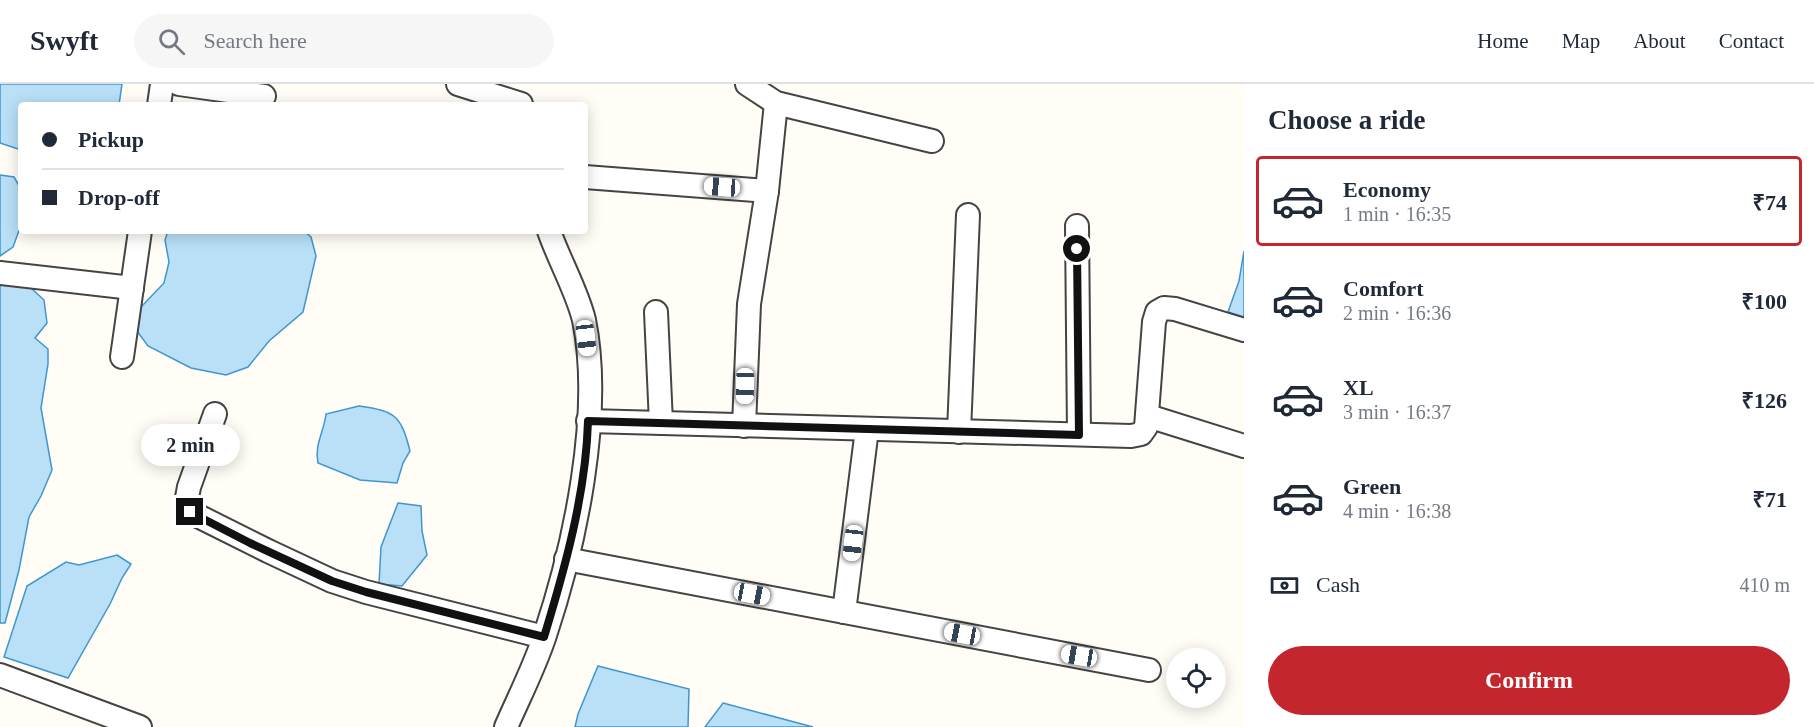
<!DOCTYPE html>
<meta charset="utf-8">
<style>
:root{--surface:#fff;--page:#f6f6f7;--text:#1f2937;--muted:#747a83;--line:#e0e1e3;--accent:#c4262e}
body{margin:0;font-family:Georgia,serif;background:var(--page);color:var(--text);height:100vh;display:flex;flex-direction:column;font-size:22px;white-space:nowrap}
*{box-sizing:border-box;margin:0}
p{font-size:20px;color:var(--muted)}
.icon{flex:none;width:33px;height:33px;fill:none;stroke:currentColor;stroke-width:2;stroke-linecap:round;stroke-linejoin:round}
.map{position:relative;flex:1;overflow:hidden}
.panel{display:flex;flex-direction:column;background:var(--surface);width:570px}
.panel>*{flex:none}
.hud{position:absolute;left:18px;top:18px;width:570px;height:132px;border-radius:6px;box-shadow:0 3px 15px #0003;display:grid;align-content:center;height:132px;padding:0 24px;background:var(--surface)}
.fabs{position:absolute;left:1166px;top:564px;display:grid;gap:12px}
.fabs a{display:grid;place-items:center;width:60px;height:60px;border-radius:50%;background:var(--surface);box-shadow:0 3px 15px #0003;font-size:30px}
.end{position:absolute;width:27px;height:27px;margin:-14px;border:8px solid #111;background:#fff;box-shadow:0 0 0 3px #fff}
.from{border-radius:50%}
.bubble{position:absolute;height:42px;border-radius:21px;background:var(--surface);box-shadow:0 3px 15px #0003;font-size:20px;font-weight:700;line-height:42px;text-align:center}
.car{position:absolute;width:18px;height:36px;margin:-18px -9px;border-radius:8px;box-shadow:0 0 4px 2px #0007;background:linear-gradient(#fff 24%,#345 0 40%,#fff 0 76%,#345 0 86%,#fff 0)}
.hud b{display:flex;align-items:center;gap:21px;height:57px;font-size:22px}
.hud b+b{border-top:2px solid var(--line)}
.hud i{width:15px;height:15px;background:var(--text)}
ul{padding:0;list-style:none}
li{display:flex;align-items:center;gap:18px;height:90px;margin:0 12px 9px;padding:0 12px;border:3px solid transparent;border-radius:6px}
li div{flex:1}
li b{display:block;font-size:22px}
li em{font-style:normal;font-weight:700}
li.on{border-color:var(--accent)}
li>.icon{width:54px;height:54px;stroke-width:1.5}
h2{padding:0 24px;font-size:27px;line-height:72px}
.pay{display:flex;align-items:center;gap:15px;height:66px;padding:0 24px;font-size:22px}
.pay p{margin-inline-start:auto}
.primary-button{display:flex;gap:12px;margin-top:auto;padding:12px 24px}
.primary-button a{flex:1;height:69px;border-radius:36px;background:var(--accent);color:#fff;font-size:24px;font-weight:700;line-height:69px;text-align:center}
header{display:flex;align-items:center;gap:36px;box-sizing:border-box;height:84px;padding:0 30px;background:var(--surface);border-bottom:2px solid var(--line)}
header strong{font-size:28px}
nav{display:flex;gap:33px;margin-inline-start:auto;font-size:21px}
.search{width:420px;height:54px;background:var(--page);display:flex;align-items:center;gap:15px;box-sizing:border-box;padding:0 21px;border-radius:33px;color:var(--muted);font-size:22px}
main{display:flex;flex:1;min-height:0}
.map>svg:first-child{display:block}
.water{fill:#b9e0f7;stroke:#3f96cf;stroke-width:1.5}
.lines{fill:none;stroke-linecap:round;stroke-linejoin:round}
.minor-casing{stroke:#444;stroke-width:26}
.minor{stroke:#fff;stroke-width:22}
.route{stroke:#111;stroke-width:8}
</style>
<header>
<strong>Swyft</strong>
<div class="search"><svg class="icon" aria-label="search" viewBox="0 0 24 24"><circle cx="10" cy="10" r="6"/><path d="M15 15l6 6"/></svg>Search here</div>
<nav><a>Home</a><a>Map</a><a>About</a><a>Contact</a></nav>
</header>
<main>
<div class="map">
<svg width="1244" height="643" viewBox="0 0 1244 643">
<rect width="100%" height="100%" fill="#fffdf5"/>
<g class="water">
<path d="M0,0H122L119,21H21V66L0,59Z"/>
<path d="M0,91L14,93L21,105V141L13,163L0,172Z"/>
<path d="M168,147H304L311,153L316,172L303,228L269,257L248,283L226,291L191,284L148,262L137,247L141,223L164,199L169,178L165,156Z"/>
<path d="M1244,167V233L1228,228L1239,197Z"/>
<path d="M0,197L31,204L44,216L47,239L35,254L48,265V280L41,324L52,386L41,412L29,433L19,486L5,539H0Z"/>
<path d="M359,322C396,327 401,332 410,367L403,379L397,399L360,396L318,379C314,361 324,348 326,330Z"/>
<path d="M398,419L421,422L422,447L427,471L402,502L379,500L381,463Z"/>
<path d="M117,471L131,480L122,494L110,520L68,594L4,573L27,502L66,478L79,481Z"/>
<path d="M598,582L689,605L688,643H575L578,630Z"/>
<path d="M723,619L813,643H705Z"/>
</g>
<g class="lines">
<g class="minor-casing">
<g id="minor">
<path d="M179,0L264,12"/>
<path d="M458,0L521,20"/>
<path d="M747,0L776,19L932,57"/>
<path d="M159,21L162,0"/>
<path d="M585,93L767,107"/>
<path d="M1077,142L1079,350"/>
<path d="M0,189L132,204"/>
<path d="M656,228L661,339"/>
<path d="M122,273L140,147"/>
<path d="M215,330L189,403L186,419L190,428L268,467L332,497L366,508L544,553"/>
<path d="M1148,332L1244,362"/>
<path d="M588,337L1131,352L1141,350L1146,343L1154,238L1157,228L1164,224L1175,225L1244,246"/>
<path d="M744,342L749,220L767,107L776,19"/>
<path d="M959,348L968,131"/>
<path d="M566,475L1149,586"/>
<path d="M844,528L867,345"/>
<path d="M0,591L140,643"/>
<path d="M506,643C519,613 535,582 545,551C575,461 603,330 584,236C577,207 559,176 549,147"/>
</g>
</g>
<use href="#minor" class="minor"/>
</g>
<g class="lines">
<path class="route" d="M190,428L250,459L332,497L366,508L544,553C565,484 586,409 588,337L1079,351L1077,165"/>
</g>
</svg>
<div class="fabs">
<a><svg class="icon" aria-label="locate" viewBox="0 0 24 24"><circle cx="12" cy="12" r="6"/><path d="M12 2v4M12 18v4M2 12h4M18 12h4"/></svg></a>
</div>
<i class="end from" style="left:1077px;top:165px"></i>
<i class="end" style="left:190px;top:428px"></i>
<div class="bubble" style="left:141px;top:340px;width:99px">2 min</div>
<i class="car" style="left:722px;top:103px;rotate:274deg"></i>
<i class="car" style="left:586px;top:254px;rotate:173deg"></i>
<i class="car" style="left:745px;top:302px;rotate:181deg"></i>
<i class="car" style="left:853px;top:459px;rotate:187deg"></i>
<i class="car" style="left:752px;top:510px;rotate:101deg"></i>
<i class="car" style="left:962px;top:550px;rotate:281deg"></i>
<i class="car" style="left:1079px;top:572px;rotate:280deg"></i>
<div class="hud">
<b><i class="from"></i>Pickup</b>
<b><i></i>Drop-off</b>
</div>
</div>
<section class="panel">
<h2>Choose a ride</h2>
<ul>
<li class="on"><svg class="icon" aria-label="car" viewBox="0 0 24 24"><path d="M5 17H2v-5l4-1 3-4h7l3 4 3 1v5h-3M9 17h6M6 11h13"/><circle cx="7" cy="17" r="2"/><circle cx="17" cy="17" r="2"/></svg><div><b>Economy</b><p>1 min · 16:35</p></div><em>₹74</em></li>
<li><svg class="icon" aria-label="car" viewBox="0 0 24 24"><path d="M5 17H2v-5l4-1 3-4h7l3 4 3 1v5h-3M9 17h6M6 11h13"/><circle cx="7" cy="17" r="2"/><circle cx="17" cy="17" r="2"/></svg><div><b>Comfort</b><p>2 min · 16:36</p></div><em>₹100</em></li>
<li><svg class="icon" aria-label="car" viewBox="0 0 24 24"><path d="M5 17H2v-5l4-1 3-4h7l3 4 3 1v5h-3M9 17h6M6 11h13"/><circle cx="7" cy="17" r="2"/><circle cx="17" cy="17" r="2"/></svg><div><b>XL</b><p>3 min · 16:37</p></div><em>₹126</em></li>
<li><svg class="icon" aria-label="car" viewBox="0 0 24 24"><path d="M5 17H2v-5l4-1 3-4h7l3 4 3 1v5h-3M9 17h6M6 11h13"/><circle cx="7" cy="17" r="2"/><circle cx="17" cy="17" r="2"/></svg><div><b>Green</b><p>4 min · 16:38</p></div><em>₹71</em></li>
</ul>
<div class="pay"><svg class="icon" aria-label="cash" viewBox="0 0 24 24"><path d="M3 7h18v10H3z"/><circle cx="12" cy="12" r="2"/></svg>Cash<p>410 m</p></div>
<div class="primary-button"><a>Confirm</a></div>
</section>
</main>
